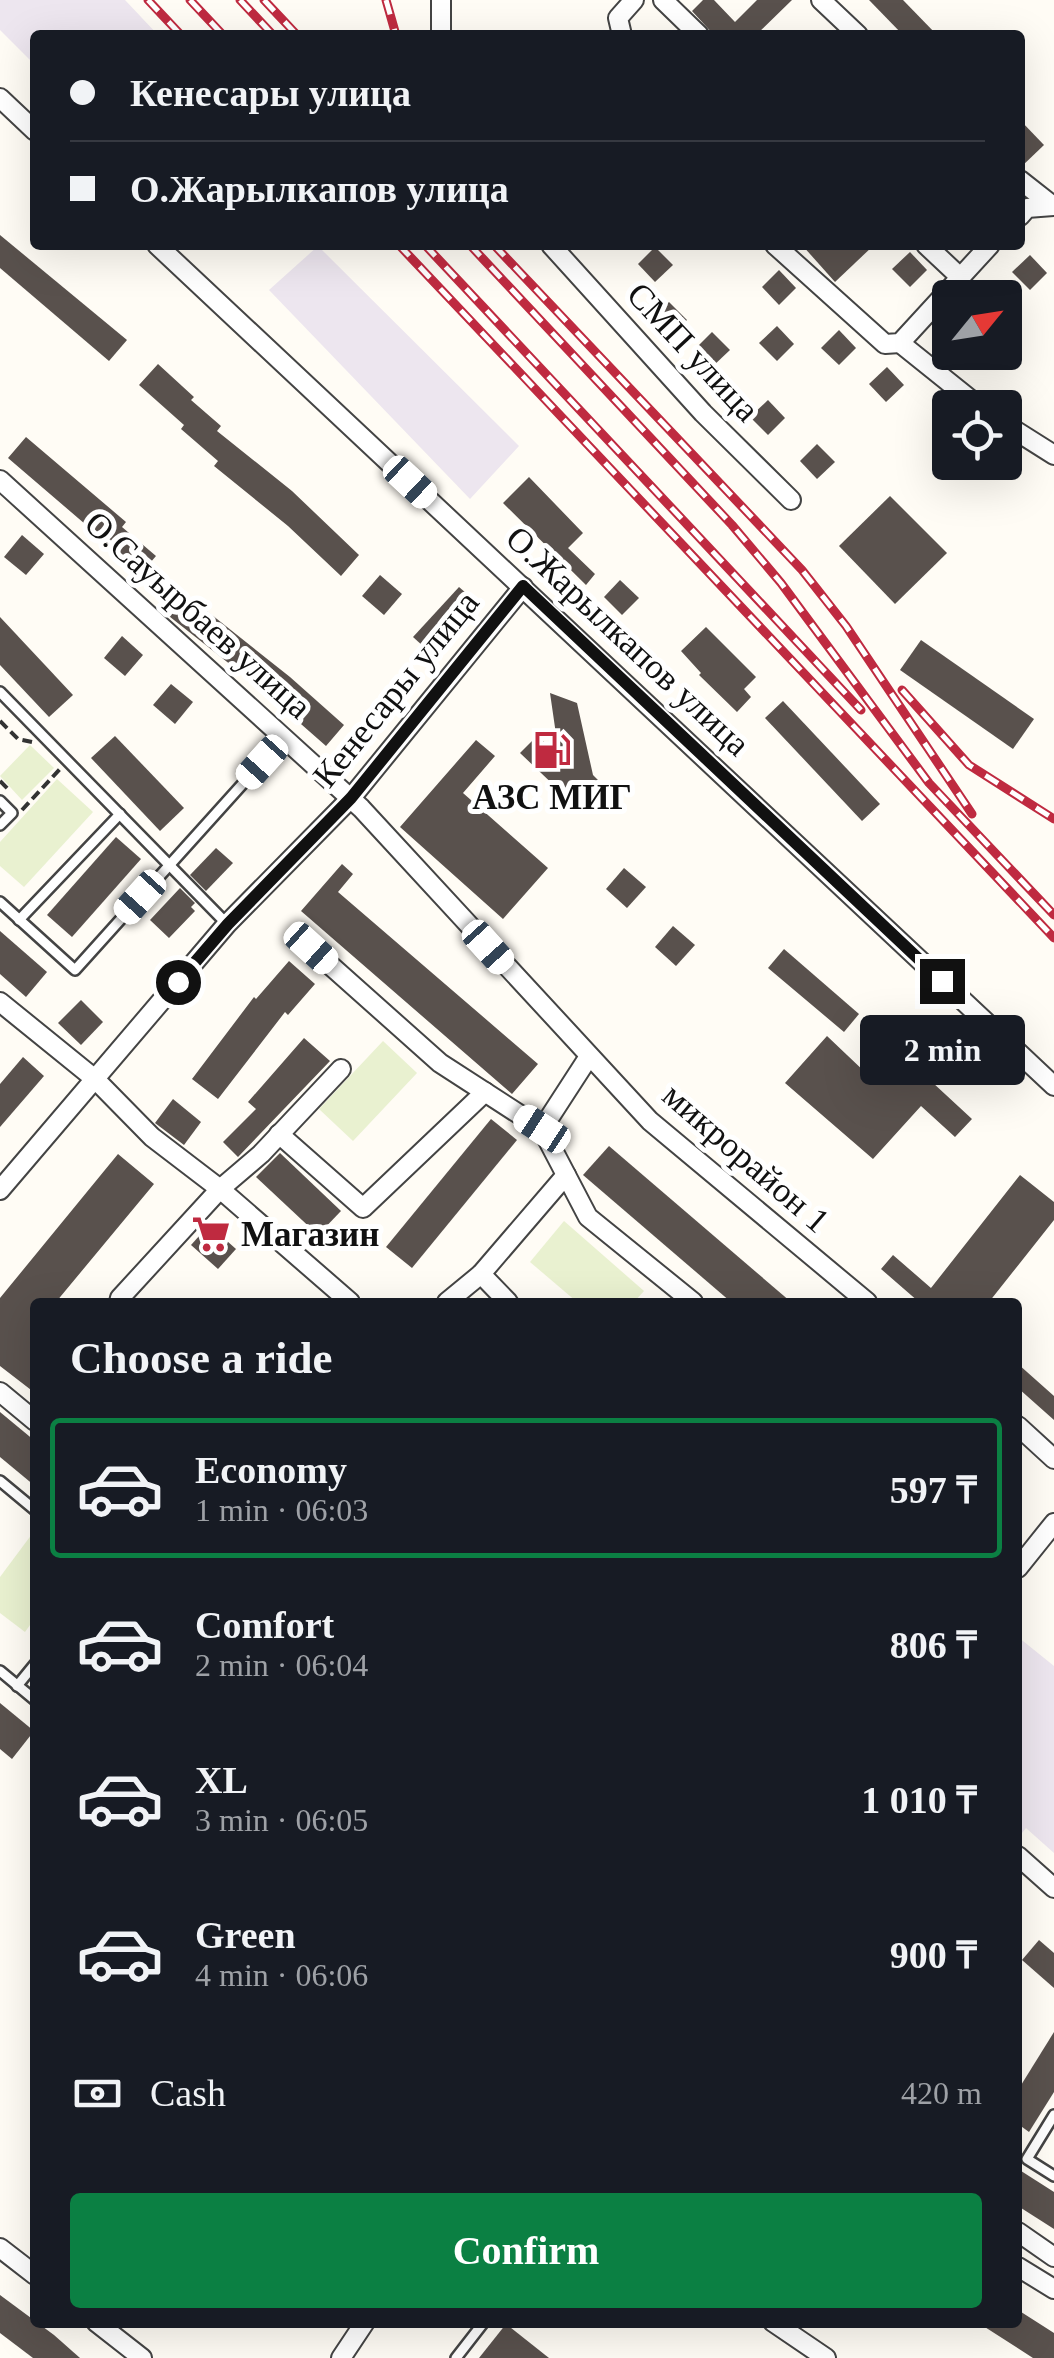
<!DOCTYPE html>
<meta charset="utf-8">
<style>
:root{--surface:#171b24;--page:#20242c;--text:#f1f3f6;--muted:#9ea1a6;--line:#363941;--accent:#0b8043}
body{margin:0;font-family:Georgia,serif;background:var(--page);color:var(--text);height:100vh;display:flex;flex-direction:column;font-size:38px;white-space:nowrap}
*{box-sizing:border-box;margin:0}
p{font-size:32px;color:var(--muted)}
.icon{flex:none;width:55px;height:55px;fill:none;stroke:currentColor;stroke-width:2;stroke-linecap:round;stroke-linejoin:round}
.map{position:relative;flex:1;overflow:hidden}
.details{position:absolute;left:30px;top:1298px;width:992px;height:1030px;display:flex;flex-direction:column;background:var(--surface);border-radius:10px;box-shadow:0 10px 40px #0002}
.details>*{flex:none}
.hud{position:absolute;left:30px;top:30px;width:995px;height:220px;border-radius:10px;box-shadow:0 10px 40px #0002;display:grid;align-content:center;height:220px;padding:0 40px;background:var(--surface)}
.needle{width:65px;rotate:60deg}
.controls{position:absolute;left:932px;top:280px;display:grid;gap:20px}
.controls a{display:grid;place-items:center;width:90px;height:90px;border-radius:10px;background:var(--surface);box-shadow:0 10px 40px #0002;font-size:50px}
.end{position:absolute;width:45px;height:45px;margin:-22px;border:12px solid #111;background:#fff;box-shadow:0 0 0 5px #fff}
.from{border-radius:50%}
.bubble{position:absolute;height:70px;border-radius:10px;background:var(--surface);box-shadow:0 10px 40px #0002;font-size:32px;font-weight:700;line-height:70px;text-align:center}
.car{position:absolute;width:30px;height:60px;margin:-30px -15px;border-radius:12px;box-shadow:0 0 8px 2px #0007;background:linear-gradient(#fff 24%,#345 0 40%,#fff 0 76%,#345 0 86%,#fff 0)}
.hud b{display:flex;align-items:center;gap:35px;height:95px;font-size:38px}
.hud b+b{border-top:2px solid var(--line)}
.hud i{width:25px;height:25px;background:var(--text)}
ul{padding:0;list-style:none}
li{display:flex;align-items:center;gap:30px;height:140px;margin:0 20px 15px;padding:0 20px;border:5px solid transparent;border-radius:10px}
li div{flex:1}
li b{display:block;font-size:38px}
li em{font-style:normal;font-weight:700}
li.selected{border-color:var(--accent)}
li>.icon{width:90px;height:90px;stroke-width:1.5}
h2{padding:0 40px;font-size:45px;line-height:120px}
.pay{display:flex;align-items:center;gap:25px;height:110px;padding:0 40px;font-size:38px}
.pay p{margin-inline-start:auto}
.button{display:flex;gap:20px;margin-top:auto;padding:20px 40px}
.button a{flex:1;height:115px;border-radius:10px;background:var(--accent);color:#fff;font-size:40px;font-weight:700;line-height:115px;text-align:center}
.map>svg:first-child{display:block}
.industrial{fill:#ede6ef}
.pitch{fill:#e9f1d0}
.building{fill:#59514d}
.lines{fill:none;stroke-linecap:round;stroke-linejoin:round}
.service-casing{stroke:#444;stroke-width:14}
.minor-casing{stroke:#444;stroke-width:22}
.path{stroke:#333;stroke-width:4;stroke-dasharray:10 5;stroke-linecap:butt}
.service{stroke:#fff;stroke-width:9}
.minor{stroke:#fff;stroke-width:18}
.rail-casing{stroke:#bf2a40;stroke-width:9}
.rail{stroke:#fff;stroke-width:5;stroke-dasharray:15;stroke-linecap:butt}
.route{stroke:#111;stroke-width:12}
.labels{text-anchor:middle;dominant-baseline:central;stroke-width:10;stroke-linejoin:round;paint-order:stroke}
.street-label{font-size:35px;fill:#111;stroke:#fff}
.poi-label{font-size:35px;font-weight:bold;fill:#111;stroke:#fff}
</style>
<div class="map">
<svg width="1054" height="2358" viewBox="0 0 1054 2358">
<rect width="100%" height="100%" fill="#fffcf5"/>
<g class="industrial">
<path d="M0,0H125L158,35H35V65L0,30Z"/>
<path d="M318,246L519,446L470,499L269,290Z"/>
<path d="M1018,1637L1054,1666V1853L1026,1828L1018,1838Z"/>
</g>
<g class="pitch">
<path d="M30,745L54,768L22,800L0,776Z"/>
<path d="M57,779L93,812L24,887L0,866V842Z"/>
<path d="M383,1041L417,1073L353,1141L319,1109Z"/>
<path d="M564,1221L644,1291L634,1302H577L530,1262Z"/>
<path d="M35,1530V1618L25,1632L0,1613V1577Z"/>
</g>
<g class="building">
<path d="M703,0H714L735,22L757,0H792L756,35H714L692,11Z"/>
<path d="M869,0H903L937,35H903Z"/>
<path d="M1020,120L1044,145L1020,168Z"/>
<path d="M0,235L127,340L109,361L0,268Z"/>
<path d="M802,245H874L835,282Z"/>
<path d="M655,247L673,265L655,282L638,264Z"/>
<path d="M910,252L927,270L910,287L892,269Z"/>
<path d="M1030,255L1047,273L1030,290L1012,272Z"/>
<path d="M779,270L796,288L779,305L762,287Z"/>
<path d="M669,302L687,320L669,337L652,319Z"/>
<path d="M777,326L794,344L777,361L759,343Z"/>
<path d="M839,330L856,348L839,365L821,348Z"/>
<path d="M712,332L730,350L712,367L695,349Z"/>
<path d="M158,364L194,397L191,400L221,426L217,431L292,491L359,555L341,576L288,526L214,466L218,461L181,429L184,425L139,385Z"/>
<path d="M887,367L904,385L886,402L869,384Z"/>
<path d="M768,400L785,418L768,435L750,417Z"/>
<path d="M26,437L126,522L122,527L156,556L138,577L116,559L120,554L8,458Z"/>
<path d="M817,444L835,462L817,479L800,461Z"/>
<path d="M529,477L583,533L568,548L595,574L586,585L503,503Z"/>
<path d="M890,496L947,553L895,604L839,546Z"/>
<path d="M22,535L44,554L26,575L4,557Z"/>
<path d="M380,575L402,594L384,615L362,596Z"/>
<path d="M620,580L639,598L622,615L604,597Z"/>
<path d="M459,587L481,606L435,657L413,637Z"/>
<path d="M178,588L290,677L344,725L326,746L260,688L160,609Z"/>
<path d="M0,617L73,695L49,717L0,665Z"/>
<path d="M706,627L756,677L744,689L751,697L737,712L699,675L701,673L681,651Z"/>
<path d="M122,636L143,655L125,676L104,658Z"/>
<path d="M921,640L1034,719L1013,749L900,670Z"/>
<path d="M171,684L193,702L175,724L153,705Z"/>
<path d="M550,693L577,703L593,775L606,788L592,800L582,791L567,807L556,798L561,792L520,753L537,736L559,755Z"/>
<path d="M783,701L880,804L862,821L765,718Z"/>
<path d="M115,736L184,808L160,831L91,758Z"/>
<path d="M476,740L495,756L463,793L548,868L503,919L400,827Z"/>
<path d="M116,837L141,859L72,937L47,915Z"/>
<path d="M216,848L233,863L206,891L190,875Z"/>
<path d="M342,864L353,874L338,892L538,1064L512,1094L301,911Z"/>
<path d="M624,868L646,887L627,908L606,889Z"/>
<path d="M180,888L195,903L191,907L195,911L169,938L150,920Z"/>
<path d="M673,926L695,945L676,966L655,947Z"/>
<path d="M0,931L47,972L26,997L0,974Z"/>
<path d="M784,949L859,1014L844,1032L768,968Z"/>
<path d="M289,961L315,984L288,1015L285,1012L218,1099L192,1079L254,997L256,999Z"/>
<path d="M81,1000L103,1022L81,1045L58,1023Z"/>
<path d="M827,1036L867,1074L893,1046L972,1119L955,1137L921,1106L873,1159L785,1083Z"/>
<path d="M304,1038L330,1061L238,1157L223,1142L256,1109L248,1102Z"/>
<path d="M23,1057L44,1076L0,1127V1084Z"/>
<path d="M173,1099L201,1122L184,1145L155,1123Z"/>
<path d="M491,1119L517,1140L412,1268L386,1247Z"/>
<path d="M609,1146L791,1302H731L583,1175Z"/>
<path d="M280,1153L341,1211L318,1235L256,1177Z"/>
<path d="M118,1154L154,1184L56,1302H35V1393L0,1366V1298Z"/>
<path d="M1020,1175L1054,1202V1220L989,1302H919L881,1269L893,1255L931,1288Z"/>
<path d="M209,1225L236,1249L218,1269L191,1245Z"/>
<path d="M1018,1364L1054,1396V1420L1018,1388Z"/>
<path d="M0,1412L35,1441V1486L0,1457Z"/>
<path d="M0,1703L34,1731L12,1759L0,1749Z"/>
<path d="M1039,1940L1054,1953V1988L1022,1960Z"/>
<path d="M1054,2032V2092L1029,2132L1018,2124V2090Z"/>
<path d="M1018,2169L1054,2192V2229L1018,2206Z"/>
<path d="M0,2295L54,2335L80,2358H33L0,2333Z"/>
<path d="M1018,2310L1054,2333V2358H1033L977,2322H1018Z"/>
<path d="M506,2324L549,2358H479Z"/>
</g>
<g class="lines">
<g class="service-casing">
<g id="service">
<path d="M0,692L227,924"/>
<path d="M0,801L12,813L0,825"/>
<path d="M0,902L75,970L283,739"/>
<path d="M19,920L120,814"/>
<path d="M0,1481L35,1510"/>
<path d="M0,1671L35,1700"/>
<path d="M17,1686L35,1664"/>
<path d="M1054,2115L1027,2159L1054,2176"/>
<path d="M456,2358L484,2322"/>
</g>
</g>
<g class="minor-casing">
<g id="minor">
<path d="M663,0L699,35"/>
<path d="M821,0L858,35"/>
<path d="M441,35V0"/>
<path d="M622,35L618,18L634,0"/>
<path d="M0,98L35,131"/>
<path d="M1020,180L1053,206"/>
<path d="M1020,216L1027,208L1054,206"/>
<path d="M157,245L1054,1086"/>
<path d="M551,245L703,413L791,500"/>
<path d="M775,245L885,344L900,343L990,245"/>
<path d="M926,245L959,276"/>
<path d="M900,343L981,408"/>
<path d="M1005,424L1054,455"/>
<path d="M0,480L361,808L650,1121L867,1302"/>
<path d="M311,948L440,1063L542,1129L588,1058"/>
<path d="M0,1002L95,1079L152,1137L220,1189L350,1302"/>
<path d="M542,1129L588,1217L693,1302"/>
<path d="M279,1134L363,1208L485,1092"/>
<path d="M0,1190L227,924L351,798L523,587"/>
<path d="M481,1274L508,1302"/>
<path d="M119,1302L120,1298L220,1189L261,1154L341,1069"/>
<path d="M447,1302L481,1274L566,1175"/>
<path d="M0,1392L35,1421"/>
<path d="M1018,1426L1054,1459"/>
<path d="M1018,1568L1054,1523"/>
<path d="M1018,1856L1054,1888"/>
<path d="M1018,2232L1054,2257"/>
<path d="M0,2248L35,2275"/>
<path d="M1018,2267L1054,2289"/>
<path d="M96,2322L142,2358"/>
<path d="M773,2322L826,2358"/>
<path d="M341,2358L365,2322"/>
</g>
</g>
<g class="path">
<path d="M0,721L18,739L32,742"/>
<path d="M0,781L8,789"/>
<path d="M22,810L60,769"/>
</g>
<use href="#service" class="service"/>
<use href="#minor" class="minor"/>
<g class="rail-casing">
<g id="rail">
<path d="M148,0L181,35"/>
<path d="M190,0L223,35"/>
<path d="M240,0L273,35"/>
<path d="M264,0L297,35"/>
<path d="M386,0L396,35"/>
<path d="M399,245L1054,938"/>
<path d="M425,245L861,710"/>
<path d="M470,245L732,525L781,583L929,783L1054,915"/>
<path d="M494,245L802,570L846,626L972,814"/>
<path d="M902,690L969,765L1054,819"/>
</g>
</g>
<use href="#rail" class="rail"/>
</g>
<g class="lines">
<path class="route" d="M178,982L228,924L351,798L523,586L942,981"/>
</g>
<defs>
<g id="fuel-bare" transform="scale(3)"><path d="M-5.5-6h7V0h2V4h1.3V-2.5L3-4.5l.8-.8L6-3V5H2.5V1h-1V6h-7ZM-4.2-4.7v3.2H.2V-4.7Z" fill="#bf2a40" stroke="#fff" stroke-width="2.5" paint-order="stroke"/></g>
<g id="supermarket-bare" transform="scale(3)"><path d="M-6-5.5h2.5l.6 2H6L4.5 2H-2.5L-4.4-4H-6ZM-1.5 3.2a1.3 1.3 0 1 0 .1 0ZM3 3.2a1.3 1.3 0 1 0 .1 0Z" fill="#bf2a40" stroke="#fff" stroke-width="2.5" paint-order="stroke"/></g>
</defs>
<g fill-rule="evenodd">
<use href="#fuel-bare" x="552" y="750"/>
<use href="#supermarket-bare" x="211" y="1234"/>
</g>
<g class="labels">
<g class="street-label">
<text transform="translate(693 352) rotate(47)">СМП улица</text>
<text transform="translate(198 615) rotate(42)">О.Сауырбаев улица</text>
<text transform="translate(628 641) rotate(43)">О.Жарылкапов улица</text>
<text transform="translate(396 689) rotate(-51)">Кенесары улица</text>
<text transform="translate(746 1158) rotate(41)">микрорайон 1</text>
</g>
<g class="poi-label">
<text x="552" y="797">АЗС МИГ</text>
<text x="241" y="1234" text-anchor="start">Магазин</text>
</g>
</g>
</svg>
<div class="controls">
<a><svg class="needle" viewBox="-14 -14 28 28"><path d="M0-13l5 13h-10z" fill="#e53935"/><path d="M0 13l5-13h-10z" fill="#9ea1a6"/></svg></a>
<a><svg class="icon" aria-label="locate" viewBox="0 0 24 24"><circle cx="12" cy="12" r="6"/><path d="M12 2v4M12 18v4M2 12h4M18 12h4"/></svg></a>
</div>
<i class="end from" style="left:178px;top:982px"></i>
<i class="end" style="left:942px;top:981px"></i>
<div class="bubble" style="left:860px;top:1015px;width:165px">2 min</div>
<i class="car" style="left:410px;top:482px;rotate:133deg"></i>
<i class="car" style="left:262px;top:762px;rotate:222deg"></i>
<i class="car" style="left:140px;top:897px;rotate:222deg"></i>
<i class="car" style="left:488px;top:947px;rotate:138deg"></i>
<i class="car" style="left:311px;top:948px;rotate:132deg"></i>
<i class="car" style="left:542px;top:1129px;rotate:303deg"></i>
<div class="hud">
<b><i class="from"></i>Кенесары улица</b>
<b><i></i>О.Жарылкапов улица</b>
</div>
<section class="details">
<h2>Choose a ride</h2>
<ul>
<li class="selected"><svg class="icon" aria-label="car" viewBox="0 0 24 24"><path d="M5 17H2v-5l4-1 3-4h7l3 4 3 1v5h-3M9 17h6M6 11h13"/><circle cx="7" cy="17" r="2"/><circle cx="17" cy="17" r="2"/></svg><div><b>Economy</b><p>1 min · 06:03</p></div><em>597 ₸</em></li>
<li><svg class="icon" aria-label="car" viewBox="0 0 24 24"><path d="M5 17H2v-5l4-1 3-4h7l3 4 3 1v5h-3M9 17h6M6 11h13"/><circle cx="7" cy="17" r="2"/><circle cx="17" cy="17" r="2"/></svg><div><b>Comfort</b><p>2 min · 06:04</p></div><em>806 ₸</em></li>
<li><svg class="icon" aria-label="car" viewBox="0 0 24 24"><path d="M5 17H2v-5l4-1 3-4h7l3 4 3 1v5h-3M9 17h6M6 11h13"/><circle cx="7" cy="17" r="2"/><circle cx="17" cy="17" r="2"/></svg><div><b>XL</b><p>3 min · 06:05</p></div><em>1 010 ₸</em></li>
<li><svg class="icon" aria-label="car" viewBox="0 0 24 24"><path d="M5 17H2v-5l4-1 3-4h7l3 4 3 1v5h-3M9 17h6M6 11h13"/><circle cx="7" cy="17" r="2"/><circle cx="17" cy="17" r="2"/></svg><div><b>Green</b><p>4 min · 06:06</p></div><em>900 ₸</em></li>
</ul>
<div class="pay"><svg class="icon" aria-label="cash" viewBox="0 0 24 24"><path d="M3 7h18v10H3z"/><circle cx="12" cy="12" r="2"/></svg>Cash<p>420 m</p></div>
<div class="button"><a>Confirm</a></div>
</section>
</div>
